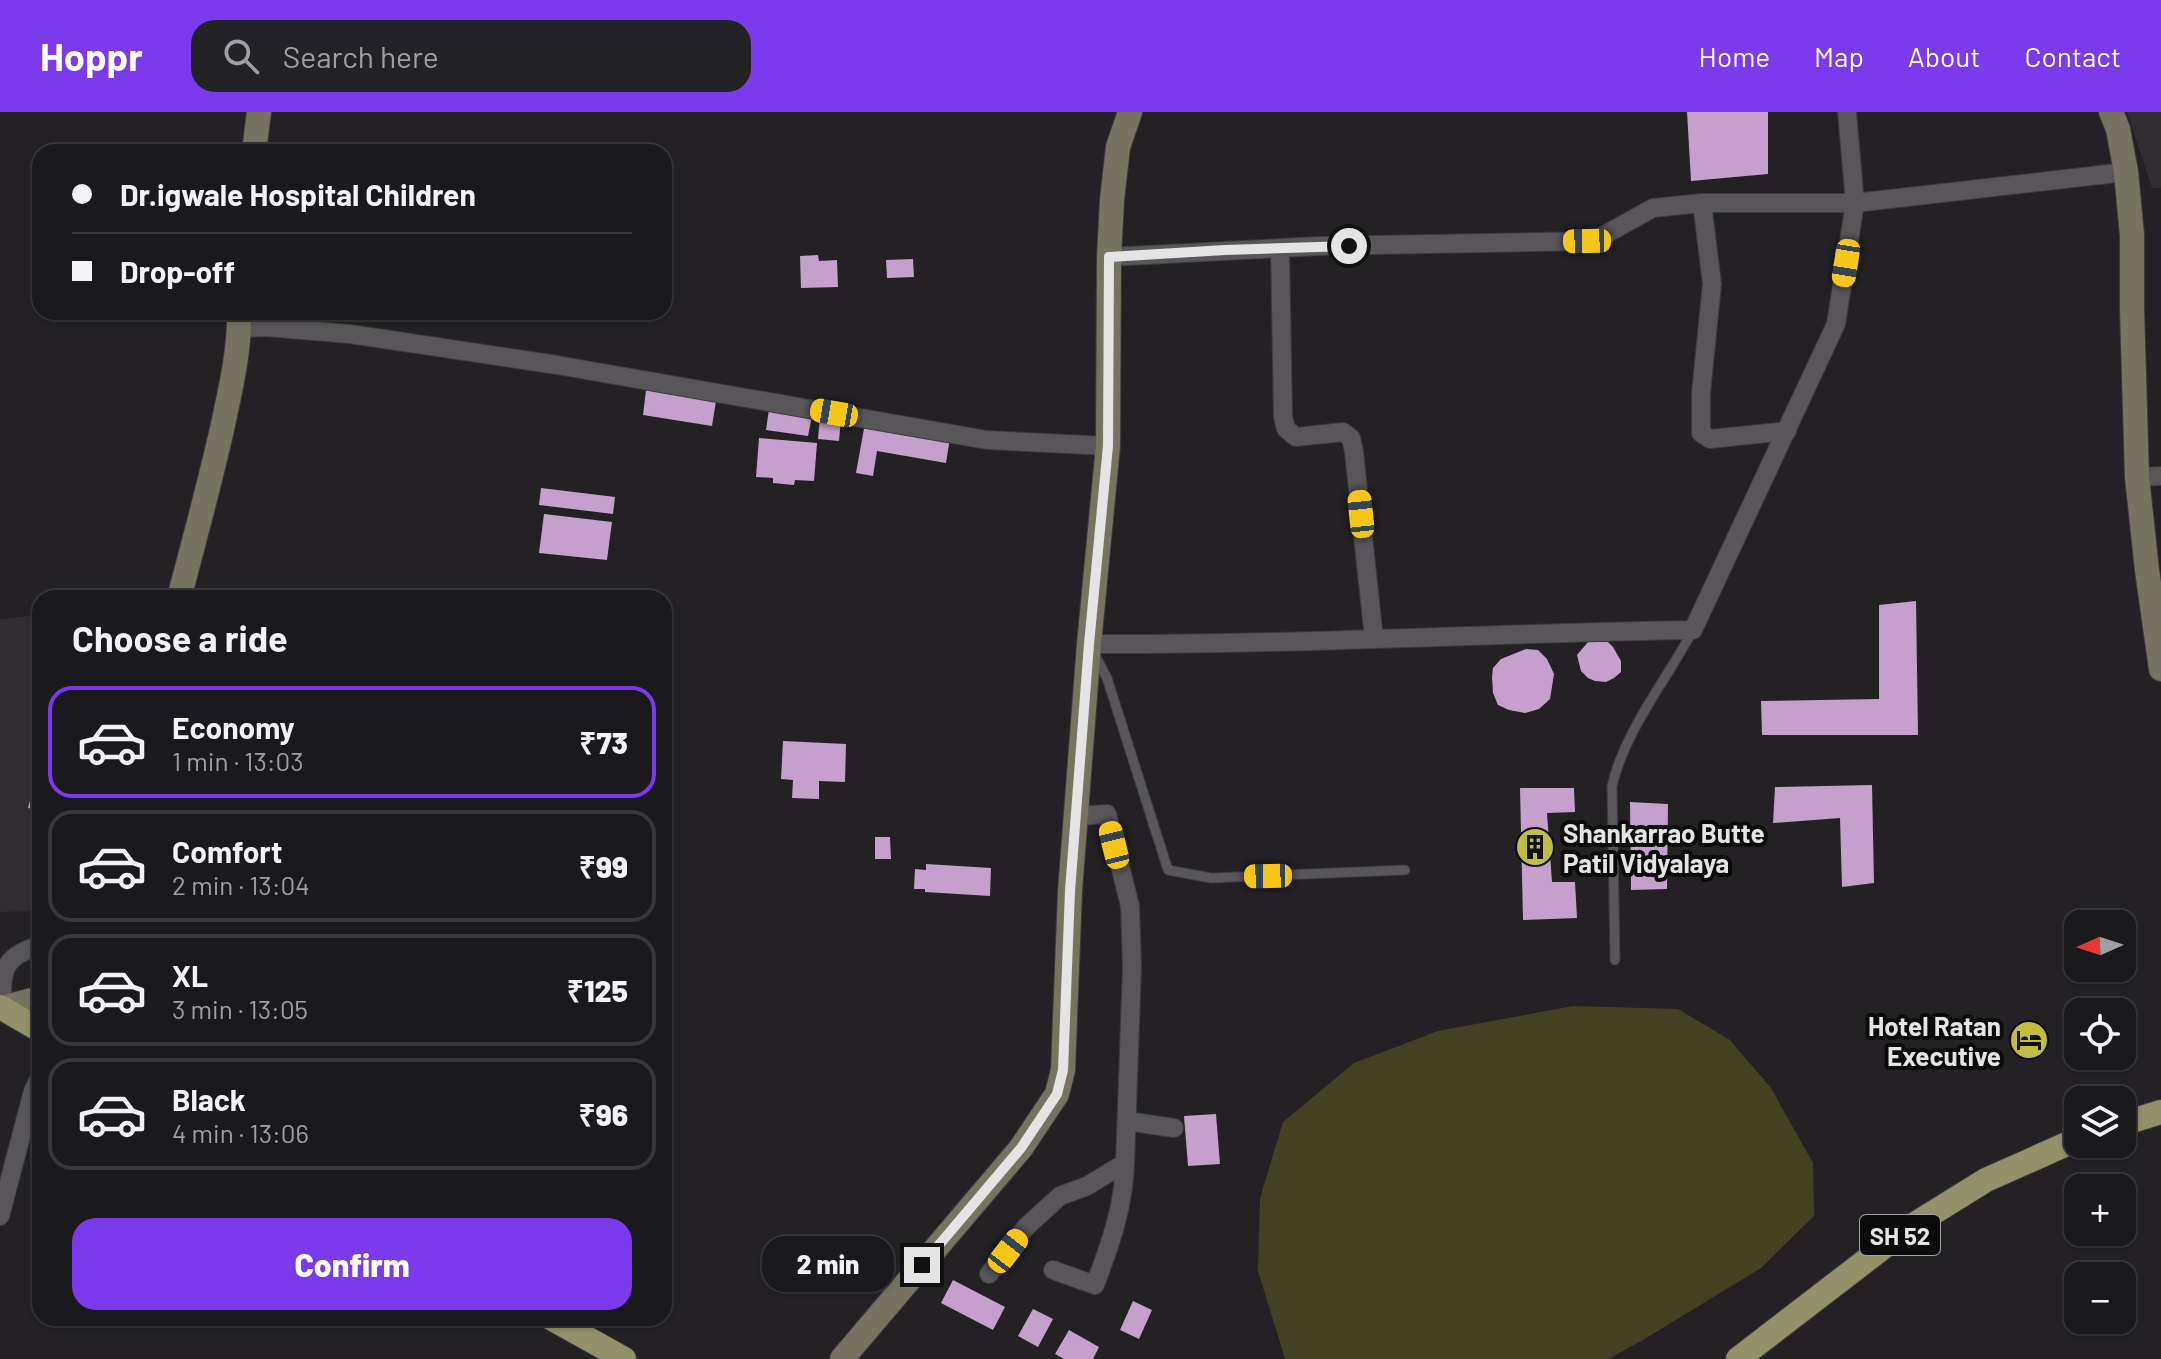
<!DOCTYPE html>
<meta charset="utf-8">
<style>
:root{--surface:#1a191b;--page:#232224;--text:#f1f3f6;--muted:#9fa0a3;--line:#38383a;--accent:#7c3aed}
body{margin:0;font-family:Barlow,sans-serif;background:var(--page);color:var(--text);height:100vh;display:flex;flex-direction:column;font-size:30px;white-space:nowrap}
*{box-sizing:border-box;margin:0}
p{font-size:26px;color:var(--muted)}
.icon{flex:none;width:44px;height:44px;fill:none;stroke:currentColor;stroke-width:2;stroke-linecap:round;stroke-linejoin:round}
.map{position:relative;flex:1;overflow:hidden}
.sheet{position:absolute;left:32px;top:478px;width:640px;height:736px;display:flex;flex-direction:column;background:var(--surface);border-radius:24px;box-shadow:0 2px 6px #0004,0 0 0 2px var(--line)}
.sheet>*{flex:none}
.top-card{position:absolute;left:32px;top:32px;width:640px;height:176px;border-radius:24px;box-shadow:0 2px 6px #0004,0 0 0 2px var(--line);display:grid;align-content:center;height:176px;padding:0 40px;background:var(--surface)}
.needle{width:52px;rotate:267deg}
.controls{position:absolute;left:2064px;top:798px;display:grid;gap:16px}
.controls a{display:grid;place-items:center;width:72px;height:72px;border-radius:16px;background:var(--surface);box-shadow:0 2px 6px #0004,0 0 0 2px var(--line);font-size:40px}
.end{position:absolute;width:36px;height:36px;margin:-18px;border:10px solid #e5e4e5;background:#111;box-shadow:0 0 0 4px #111}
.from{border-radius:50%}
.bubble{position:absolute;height:56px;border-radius:24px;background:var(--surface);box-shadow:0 2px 6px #0004,0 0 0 2px var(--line);font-size:26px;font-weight:800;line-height:56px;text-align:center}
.car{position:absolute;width:24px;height:48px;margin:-24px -12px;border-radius:10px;box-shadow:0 0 6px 2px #0007;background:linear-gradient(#f5c518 24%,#345 0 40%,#f5c518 0 76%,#345 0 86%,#f5c518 0)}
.top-card b{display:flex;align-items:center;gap:28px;height:76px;font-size:30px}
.top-card b+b{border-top:2px solid var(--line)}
.top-card i{width:20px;height:20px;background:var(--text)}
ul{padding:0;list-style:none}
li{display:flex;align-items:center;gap:24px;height:112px;margin:0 16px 12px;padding:0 24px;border:4px solid var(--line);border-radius:24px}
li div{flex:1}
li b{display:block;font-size:30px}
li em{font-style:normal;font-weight:800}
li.active{border-color:var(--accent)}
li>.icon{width:72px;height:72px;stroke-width:1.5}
h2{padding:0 40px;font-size:36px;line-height:96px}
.cta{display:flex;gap:16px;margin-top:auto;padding:16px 40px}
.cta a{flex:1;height:92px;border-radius:24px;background:var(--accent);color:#fff;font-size:32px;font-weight:800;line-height:92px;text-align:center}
header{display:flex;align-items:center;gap:48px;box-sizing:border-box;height:112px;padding:0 40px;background:var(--accent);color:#fff}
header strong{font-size:38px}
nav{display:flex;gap:44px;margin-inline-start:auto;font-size:28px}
.search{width:560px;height:72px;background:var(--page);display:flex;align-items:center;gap:20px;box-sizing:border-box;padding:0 28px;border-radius:24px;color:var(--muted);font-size:30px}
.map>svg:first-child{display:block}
.built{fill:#312b32}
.green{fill:#424121}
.building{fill:#c5a0cd}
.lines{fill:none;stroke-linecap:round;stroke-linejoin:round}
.lane-casing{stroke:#3c3b3d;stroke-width:11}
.street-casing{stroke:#3c3b3d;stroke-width:20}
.secondary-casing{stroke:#3c3b3d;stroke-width:26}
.primary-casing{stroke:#3c3b3d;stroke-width:26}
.lane{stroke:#585659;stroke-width:9}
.street{stroke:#585659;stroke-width:18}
.secondary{stroke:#767461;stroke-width:24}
.primary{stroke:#939169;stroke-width:24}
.route{stroke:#e5e4e5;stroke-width:10}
.labels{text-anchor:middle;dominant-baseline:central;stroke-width:8;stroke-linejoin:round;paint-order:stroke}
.shield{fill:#0c0b0c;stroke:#a4a3a4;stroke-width:2}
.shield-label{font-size:24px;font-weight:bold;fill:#e5e4e5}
.poi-label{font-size:26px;font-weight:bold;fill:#e5e4e5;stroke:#0c0b0c;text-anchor:start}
</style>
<header>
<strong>Hoppr</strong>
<div class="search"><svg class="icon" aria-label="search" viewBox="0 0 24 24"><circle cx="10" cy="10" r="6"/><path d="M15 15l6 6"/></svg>Search here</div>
<nav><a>Home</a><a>Map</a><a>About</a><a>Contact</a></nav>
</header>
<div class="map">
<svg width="2161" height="1247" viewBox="0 0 2161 1247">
<rect width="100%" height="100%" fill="#232124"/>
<g class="built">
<path d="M2127,0H2161V76H2152Z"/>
<path d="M40,503V799L0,800V507Z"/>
</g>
<path class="green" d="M1573,894L1678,897L1730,928L1771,976L1813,1051L1814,1104L1761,1156L1648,1225L1609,1247H1285L1258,1159L1260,1086L1283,1010L1354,951L1438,919Z"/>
<g class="building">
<path d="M1687,0H1768V62L1691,69Z"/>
<path d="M818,143L819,149L837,148L838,175L801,176L800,144Z"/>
<path d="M913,147L914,165L887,166L886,148Z"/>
<path d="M646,278L716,289L712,314L643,303Z"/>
<path d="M769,297L812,304L808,324L766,318Z"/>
<path d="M820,304L841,307L839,329L818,327Z"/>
<path d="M865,311L950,326L946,351L877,339L873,364L856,361Z"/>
<path d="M759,326L817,331L814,369L795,368L794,373L773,371V366L756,365Z"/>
<path d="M541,376L615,385L613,402L539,393Z"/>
<path d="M544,402L612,410L607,448L539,441Z"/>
<path d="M1916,489L1918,623H1762L1761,589L1879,587V493Z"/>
<path d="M1589,529L1608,530L1613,535L1621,549V560L1614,566L1606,570L1595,569L1588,566L1581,559L1577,543Z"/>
<path d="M1526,537L1538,538L1547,547L1554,562L1550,587L1539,597L1525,601L1509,598L1498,593L1493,581L1492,565L1493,556L1501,547Z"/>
<path d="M783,629L846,632L845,670L819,669V687L792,686L793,668L781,667Z"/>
<path d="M39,653H40V699L28,696Z"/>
<path d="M1872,673L1874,771L1842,775L1840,706L1773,711L1775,675Z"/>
<path d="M1520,676H1574L1575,700L1547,701L1552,770H1575L1577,806L1523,808Z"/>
<path d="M1630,690L1668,692L1667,777L1631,778Z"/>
<path d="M875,725H890L891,747H875Z"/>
<path d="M926,752L991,756L990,784L925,780V777H914L915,757L926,758Z"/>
<path d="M1216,1002L1220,1052L1188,1054L1184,1004Z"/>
<path d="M953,1168L1005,1195L993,1218L941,1191Z"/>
<path d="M1133,1189L1152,1198L1139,1227L1120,1218Z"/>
<path d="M1033,1197L1053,1207L1038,1235L1018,1224Z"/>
<path d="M1069,1218L1099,1235L1093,1247H1064L1055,1242Z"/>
</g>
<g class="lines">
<g class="lane-casing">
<g id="lane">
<path d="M1095,543L1107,566L1168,758L1211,766L1405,758"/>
<path d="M1615,848L1612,674C1625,618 1666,569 1693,518"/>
</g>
</g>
<g class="street-casing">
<g id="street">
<path d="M1847,0L1855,91L2126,60"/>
<path d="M1702,91L1712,172L1701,281V321L1710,327L1787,319"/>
<path d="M1280,136L1283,305L1286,317L1296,325L1343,320L1351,326L1354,340L1374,527"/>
<path d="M239,216L266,215L350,222L557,253L987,328L1108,334"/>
<path d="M2137,365L2161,364"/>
<path d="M1089,532C1290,533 1492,521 1693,518L1836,212L1855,91H1702L1653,96L1599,126L1587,129L1319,134L1109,145"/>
<path d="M2,896C2,858 1,846 40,833"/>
<path d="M1127,1009L1174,1016"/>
<path d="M0,1104L33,979L40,965"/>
<path d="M1053,1158L1095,1173C1110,1133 1124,1094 1125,1051"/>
<path d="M989,1162L1026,1115L1060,1084L1087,1074L1125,1051L1132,855L1130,794L1107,702L1076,704"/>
</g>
</g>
<g class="secondary-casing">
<g id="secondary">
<path d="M2111,0L2118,17L2126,60L2132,123V198L2137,365L2147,458L2161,557"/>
<path d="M254,40L259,0"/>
<path d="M179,486C194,430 209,374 222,317C230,279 240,239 239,200"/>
<path d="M2,896L36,887L40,884"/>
<path d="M842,1247L1021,1036L1057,982L1063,958L1070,779L1089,532L1108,334L1109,145L1112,88L1118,35L1130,0"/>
</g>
</g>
<g class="primary-casing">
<g id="primary">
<path d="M0,895L40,918"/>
<path d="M2122,1012L2161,1000"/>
<path d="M551,1206L624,1247"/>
<path d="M1738,1247L1907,1117L1986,1068L2078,1027"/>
</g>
</g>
<use href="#lane" class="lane"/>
<use href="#street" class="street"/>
<use href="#secondary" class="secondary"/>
<use href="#primary" class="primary"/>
</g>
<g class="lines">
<path class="route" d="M922,1153L1021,1036L1057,982L1063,958L1070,779L1089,532L1108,334L1109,145L1225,138L1349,134"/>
</g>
<defs>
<g id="building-disc" transform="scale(2)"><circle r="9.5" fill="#c2bd3f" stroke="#0c0b0c"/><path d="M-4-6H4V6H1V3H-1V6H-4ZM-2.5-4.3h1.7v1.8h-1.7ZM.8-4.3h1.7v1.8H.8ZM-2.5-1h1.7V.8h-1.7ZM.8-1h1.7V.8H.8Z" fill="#111"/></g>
<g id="hotel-disc" transform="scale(2)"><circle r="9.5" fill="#c2bd3f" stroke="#0c0b0c"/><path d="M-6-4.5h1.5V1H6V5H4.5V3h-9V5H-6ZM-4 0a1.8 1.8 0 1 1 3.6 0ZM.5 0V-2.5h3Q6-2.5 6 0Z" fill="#111"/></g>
</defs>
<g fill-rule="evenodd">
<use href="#building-disc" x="1535" y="735"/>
<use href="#hotel-disc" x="2029" y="928"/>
</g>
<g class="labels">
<rect class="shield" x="1860" y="1103" width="80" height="40" rx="6"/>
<g class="shield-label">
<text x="1900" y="1123">SH 52</text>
</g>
<g class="poi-label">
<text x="1563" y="720">Shankarrao Butte<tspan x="1563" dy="30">Patil Vidyalaya</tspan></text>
<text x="2001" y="913" text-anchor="end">Hotel Ratan<tspan x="2001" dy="30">Executive</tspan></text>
</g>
</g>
</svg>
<div class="controls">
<a><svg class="needle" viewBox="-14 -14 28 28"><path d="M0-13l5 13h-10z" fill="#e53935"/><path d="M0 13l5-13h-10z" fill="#9fa0a3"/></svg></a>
<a><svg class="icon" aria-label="locate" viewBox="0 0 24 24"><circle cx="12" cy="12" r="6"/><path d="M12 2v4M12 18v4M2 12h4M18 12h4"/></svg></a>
<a><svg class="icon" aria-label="layers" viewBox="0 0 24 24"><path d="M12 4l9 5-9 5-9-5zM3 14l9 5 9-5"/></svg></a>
<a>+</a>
<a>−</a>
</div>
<i class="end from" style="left:1349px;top:134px"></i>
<i class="end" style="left:922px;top:1153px"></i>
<div class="bubble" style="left:762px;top:1124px;width:132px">2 min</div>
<i class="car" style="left:1587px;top:129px;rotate:269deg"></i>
<i class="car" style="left:1846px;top:151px;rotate:189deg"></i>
<i class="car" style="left:834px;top:301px;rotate:280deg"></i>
<i class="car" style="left:1361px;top:402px;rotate:354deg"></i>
<i class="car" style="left:1114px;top:733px;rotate:346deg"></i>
<i class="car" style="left:1268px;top:764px;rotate:269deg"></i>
<i class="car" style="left:1008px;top:1139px;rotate:38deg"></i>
<div class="top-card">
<b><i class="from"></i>Dr.igwale Hospital Children</b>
<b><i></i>Drop-off</b>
</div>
<section class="sheet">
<h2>Choose a ride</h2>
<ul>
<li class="active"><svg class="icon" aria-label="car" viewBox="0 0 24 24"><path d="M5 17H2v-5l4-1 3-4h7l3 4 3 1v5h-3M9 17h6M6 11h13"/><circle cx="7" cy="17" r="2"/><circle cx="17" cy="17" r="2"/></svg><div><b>Economy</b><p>1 min · 13:03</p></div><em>₹73</em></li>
<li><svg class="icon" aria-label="car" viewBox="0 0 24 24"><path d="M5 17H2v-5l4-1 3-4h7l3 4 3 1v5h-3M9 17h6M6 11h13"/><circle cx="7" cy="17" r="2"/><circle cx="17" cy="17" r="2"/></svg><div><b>Comfort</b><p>2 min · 13:04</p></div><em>₹99</em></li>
<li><svg class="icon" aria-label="car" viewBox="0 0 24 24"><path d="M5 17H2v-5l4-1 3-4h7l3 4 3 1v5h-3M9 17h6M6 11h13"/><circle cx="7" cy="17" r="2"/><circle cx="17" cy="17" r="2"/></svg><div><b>XL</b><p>3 min · 13:05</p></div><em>₹125</em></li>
<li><svg class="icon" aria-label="car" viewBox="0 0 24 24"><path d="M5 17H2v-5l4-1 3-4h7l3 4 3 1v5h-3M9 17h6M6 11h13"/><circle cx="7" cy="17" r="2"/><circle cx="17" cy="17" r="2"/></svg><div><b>Black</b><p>4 min · 13:06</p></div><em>₹96</em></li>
</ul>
<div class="cta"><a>Confirm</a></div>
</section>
</div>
